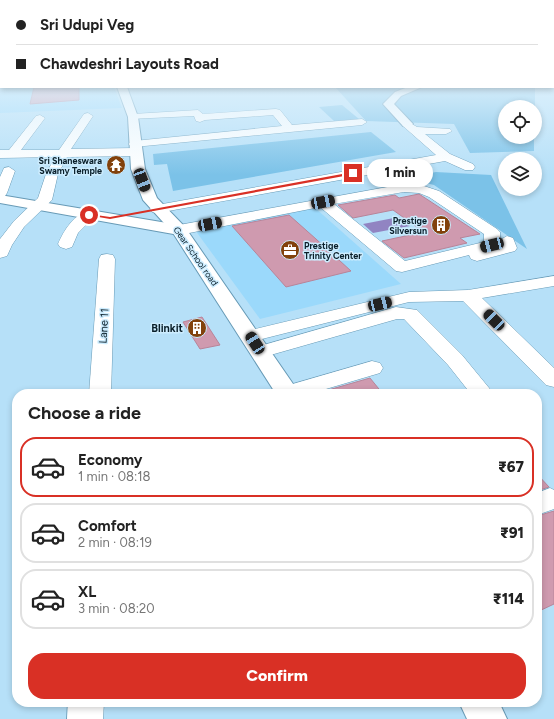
<!DOCTYPE html>
<meta charset="utf-8">
<style>
:root{--surface:#fff;--page:#f2f2f2;--text:#222;--muted:#767676;--line:#e0e0e0;--accent:#d93025}
body{margin:0;font-family:Figtree,sans-serif;background:var(--page);color:var(--text);height:100vh;display:flex;flex-direction:column;font-size:15px;white-space:nowrap}
*{box-sizing:border-box;margin:0}
p{font-size:13px;color:var(--muted)}
.icon{flex:none;width:22px;height:22px;fill:none;stroke:currentColor;stroke-width:2;stroke-linecap:round;stroke-linejoin:round}
.map{position:relative;flex:1;overflow:hidden}
.details{position:absolute;left:12px;top:389px;width:530px;height:318px;display:flex;flex-direction:column;background:var(--surface);border-radius:16px;box-shadow:0 2px 6px #0003}
.details>*{flex:none}
.hud{position:absolute;left:0px;top:0px;width:554px;height:88px;box-shadow:0 2px 6px #0003;display:grid;align-content:center;height:88px;padding:0 16px;background:var(--surface)}
.controls{position:absolute;left:498px;top:100px;display:grid;gap:8px}
.controls a{display:grid;place-items:center;width:44px;height:44px;border-radius:50%;background:var(--surface);box-shadow:0 2px 6px #0003;font-size:20px}
.end{position:absolute;width:18px;height:18px;margin:-9px;border:5px solid #d93025;background:#fff;box-shadow:0 0 0 2px #fff}
.from{border-radius:50%}
.bubble{position:absolute;height:28px;border-radius:14px;background:var(--surface);box-shadow:0 2px 6px #0003;font-size:13px;font-weight:800;line-height:28px;text-align:center}
.car{position:absolute;width:12px;height:24px;margin:-12px -6px;border-radius:5px;box-shadow:0 0 3px 1px #0007;background:linear-gradient(#222 24%,#8ab4d8 0 40%,#222 0 76%,#8ab4d8 0 86%,#222 0)}
.hud b{display:flex;align-items:center;gap:14px;height:38px;font-size:15px}
.hud b+b{border-top:1px solid var(--line)}
.hud i{width:10px;height:10px;background:var(--text)}
ul{padding:0;list-style:none}
li{display:flex;align-items:center;gap:12px;height:60px;margin:0 8px 6px;padding:0 8px;border:2px solid var(--line);border-radius:16px}
li div{flex:1}
li b{display:block;font-size:15px}
li em{font-style:normal;font-weight:800}
li.on{border-color:var(--accent)}
li>.icon{width:36px;height:36px;stroke-width:1.5}
h2{padding:0 16px;font-size:18px;line-height:48px}
.primary-button{display:flex;gap:8px;margin-top:auto;padding:8px 16px}
.primary-button a{flex:1;height:46px;border-radius:16px;background:var(--accent);color:#fff;font-size:16px;font-weight:800;line-height:46px;text-align:center}
.map>svg:first-child{display:block}
.built{fill:#9bd9fb}
.green{fill:#7bc2e8}
.water{fill:#9184c2}
.building{fill:#cf9aaf;stroke:#b88499}
.lines{fill:none;stroke-linecap:round;stroke-linejoin:round}
.minor-casing{stroke:#679ab6;stroke-width:1}
.tertiary-casing{stroke:#679ab6;stroke-width:2}
.secondary-casing{stroke:#679ab6;stroke-width:2}
.minor{fill:#fff;fill-rule:evenodd}
.tertiary{fill:#fff;fill-rule:evenodd}
.secondary{fill:#fff;fill-rule:evenodd}
.route{fill:#d93025}
.labels{text-anchor:middle;dominant-baseline:central;stroke-width:3;stroke-linejoin:round;paint-order:stroke}
.far-poi-label{font-size:9px;font-weight:bold;fill:#0a1f2a;stroke:#ccecfe;text-anchor:end}
.far-street-label{font-size:9px;fill:#0a1f2a;stroke:#ccecfe}
.street-label{font-size:11px;fill:#0a1f2a;stroke:#ccecfe}
.poi-label{font-size:11px;font-weight:bold;fill:#0a1f2a;stroke:#ccecfe;text-anchor:end}
</style>
<div class="map">
<svg width="554" height="719" viewBox="0 0 554 719">
<rect width="100%" height="100%" fill="#b6e0f8"/>
<g class="built">
<path d="M0,75L1,87H114L122,108L0,113Z"/>
<path d="M314,207L401,284L260,319L195,230Z"/>
</g>
<g class="green">
<path d="M335,87H535V107H505V137H534V151L470,153L454,124L366,121Z"/>
<path d="M342,105L359,119L334,121L319,107Z"/>
<path d="M371,132L396,152L173,191L167,164L154,165L153,154Z"/>
<path d="M436,172L491,175L527,249L434,185L405,178Z"/>
</g>
<path class="water" d="M399,217L410,226L373,233L363,224Z"/>
<g class="building">
<path d="M34,87H79V100L30,104Z"/>
<path d="M419,194L480,234L460,238L467,243L404,258L382,241L424,232L393,210L353,218L338,205L395,195L399,198Z"/>
<path d="M289,215L316,239L351,271L286,287L232,226Z"/>
<path d="M202,317L220,345L200,349L183,322Z"/>
<path d="M370,378L383,394H319L318,393Z"/>
<path d="M537,474L549,487L537,491Z"/>
<path d="M554,511V604L537,612V516Z"/>
</g>
<g class="lines">
<g class="minor-casing">
<g id="minor">
<path d="M276,109L280,110L292,125L362,119L367,122L362,125L134,147L128,144L134,141L282,126L273,115L205,120L200,122L196,121L194,116L129,119L128,117L133,114L198,110L203,114Z"/>
<path d="M88,113L93,116L71,149L135,148L141,152L135,156L67,157L58,174L52,200L24,227L12,245L7,256L0,258V239L14,221L38,198L46,174L55,157L0,158V150H9L36,116L40,115L45,118L21,150H59L84,114Z"/>
<path d="M407,121L417,127L450,129L452,131L446,134H425L450,154L473,164L475,167L473,170H465L445,161L157,213L152,212L150,209L152,206L157,205L436,155L403,126L402,124Z"/>
<path d="M9,167L15,171L7,193L5,196L0,197V177L4,168Z"/>
<path d="M404,184L421,185L439,191L497,229L500,232V240L507,236L513,238L517,248L515,251L477,261L471,259L469,255L402,272L396,271L320,207L179,235L174,233L171,230L174,227L179,225ZM404,192L419,193L429,197L484,234V242L405,261L334,204Z"/>
<path d="M89,211L94,212L96,215L78,233L72,247L66,249L60,247L58,244C64,230 74,214 89,211Z"/>
<path d="M107,254L113,255L115,259L111,394H89L99,259L101,255Z"/>
<path d="M554,276V286L482,298L554,368V387L546,385L463,301L409,302L250,342L243,340L240,336L243,332L409,292L468,290Z"/>
<path d="M396,307L417,310L462,355L494,394H471L448,365L404,319H397L260,358L253,356L250,352L253,348Z"/>
<path d="M372,361L380,363L383,368L380,373L309,394L276,393L279,388Z"/>
<path d="M550,488L554,490V509L537,515V493Z"/>
<path d="M68,702H104L103,719H67Z"/>
</g>
</g>
<g class="tertiary-casing">
<g id="tertiary">
<path d="M408,87H422L401,96L394,104L413,124L407,127L403,126L383,104L395,92Z"/>
<path d="M0,195L179,225L185,227L187,230L185,233L179,235L0,203Z"/>
</g>
</g>
<g class="secondary-casing">
<g id="secondary">
<path d="M117,87H127L138,117L145,169L157,198L185,227L300,394H276L173,233L143,200L131,169L128,117Z"/>
<path d="M459,702H499L507,719H467Z"/>
</g>
</g>
<use href="#minor" class="minor"/>
<use href="#tertiary" class="tertiary"/>
<use href="#secondary" class="secondary"/>
</g>
<linearGradient id="sky" x2="0" y2="1"><stop stop-color="#85a1d9"/><stop offset="0.43" stop-color="#def1fc"/><stop offset="1" stop-color="#def1fc" stop-opacity="0"/></linearGradient>
<rect width="554" height="175" fill="url(#sky)"/>
<path class="route" d="M353,172L355,174L110,219L87,215L89,214L110,217Z"/>
<defs>
<g id="temple-disc" transform="scale(1)"><circle r="9.5" fill="#82410b" stroke="#ccecfe"/><path d="M0-6L5-2H3V0L6.5 2.5H4V6H1.5V3h-3V6H-4V2.5H-6.5L-3 0V-2H-5Z" fill="#fff"/></g>
<g id="building-disc" transform="scale(1)"><circle r="9.5" fill="#82410b" stroke="#ccecfe"/><path d="M-4-6H4V6H1V3H-1V6H-4ZM-2.5-4.3h1.7v1.8h-1.7ZM.8-4.3h1.7v1.8H.8ZM-2.5-1h1.7V.8h-1.7ZM.8-1h1.7V.8H.8Z" fill="#fff"/></g>
<g id="office-disc" transform="scale(1)"><circle r="9.5" fill="#82410b" stroke="#ccecfe"/><path d="M-6-3h4V-5.5h4V-3h4V5H-6ZM-1-4.5V-3h2v-1.5ZM-6 0V1H6V0Z" fill="#fff"/></g>
</defs>
<g fill-rule="evenodd">
<use href="#temple-disc" x="116" y="165"/>
<use href="#building-disc" x="441" y="225"/>
<use href="#office-disc" x="290" y="250"/>
<use href="#building-disc" x="197" y="328"/>
</g>
<g class="labels">
<g class="far-poi-label">
<text x="102" y="160">Sri Shaneswara<tspan x="102" dy="10">Swamy Temple</tspan></text>
<text x="427" y="220">Prestige<tspan x="427" dy="10">Silversun</tspan></text>
<text x="304" y="245" text-anchor="start">Prestige<tspan x="304" dy="10">Trinity Center</tspan></text>
</g>
<g class="far-street-label">
<text transform="translate(196 256) rotate(55)">Gear School road</text>
</g>
<g class="street-label">
<text transform="translate(104 326) rotate(-87)">Lane 11</text>
</g>
<g class="poi-label">
<text x="183" y="328">Blinkit</text>
</g>
</g>
</svg>
<div class="controls">
<a><svg class="icon" aria-label="locate" viewBox="0 0 24 24"><circle cx="12" cy="12" r="6"/><path d="M12 2v4M12 18v4M2 12h4M18 12h4"/></svg></a>
<a><svg class="icon" aria-label="layers" viewBox="0 0 24 24"><path d="M12 4l9 5-9 5-9-5zM3 14l9 5 9-5"/></svg></a>
</div>
<i class="end from" style="left:89px;top:215px"></i>
<i class="end" style="left:353px;top:173px"></i>
<div class="bubble" style="left:367px;top:159px;width:66px">1 min</div>
<i class="car" style="left:142px;top:180px;rotate:159deg"></i>
<i class="car" style="left:323px;top:202px;rotate:79deg"></i>
<i class="car" style="left:210px;top:224px;rotate:79deg"></i>
<i class="car" style="left:492px;top:245px;rotate:256deg"></i>
<i class="car" style="left:380px;top:304px;rotate:77deg"></i>
<i class="car" style="left:494px;top:320px;rotate:315deg"></i>
<i class="car" style="left:255px;top:343px;rotate:327deg"></i>
<div class="hud">
<b><i class="from"></i>Sri Udupi Veg</b>
<b><i></i>Chawdeshri Layouts Road</b>
</div>
<section class="details">
<h2>Choose a ride</h2>
<ul>
<li class="on"><svg class="icon" aria-label="car" viewBox="0 0 24 24"><path d="M5 17H2v-5l4-1 3-4h7l3 4 3 1v5h-3M9 17h6M6 11h13"/><circle cx="7" cy="17" r="2"/><circle cx="17" cy="17" r="2"/></svg><div><b>Economy</b><p>1 min · 08:18</p></div><em>₹67</em></li>
<li><svg class="icon" aria-label="car" viewBox="0 0 24 24"><path d="M5 17H2v-5l4-1 3-4h7l3 4 3 1v5h-3M9 17h6M6 11h13"/><circle cx="7" cy="17" r="2"/><circle cx="17" cy="17" r="2"/></svg><div><b>Comfort</b><p>2 min · 08:19</p></div><em>₹91</em></li>
<li><svg class="icon" aria-label="car" viewBox="0 0 24 24"><path d="M5 17H2v-5l4-1 3-4h7l3 4 3 1v5h-3M9 17h6M6 11h13"/><circle cx="7" cy="17" r="2"/><circle cx="17" cy="17" r="2"/></svg><div><b>XL</b><p>3 min · 08:20</p></div><em>₹114</em></li>
</ul>
<div class="primary-button"><a>Confirm</a></div>
</section>
</div>
